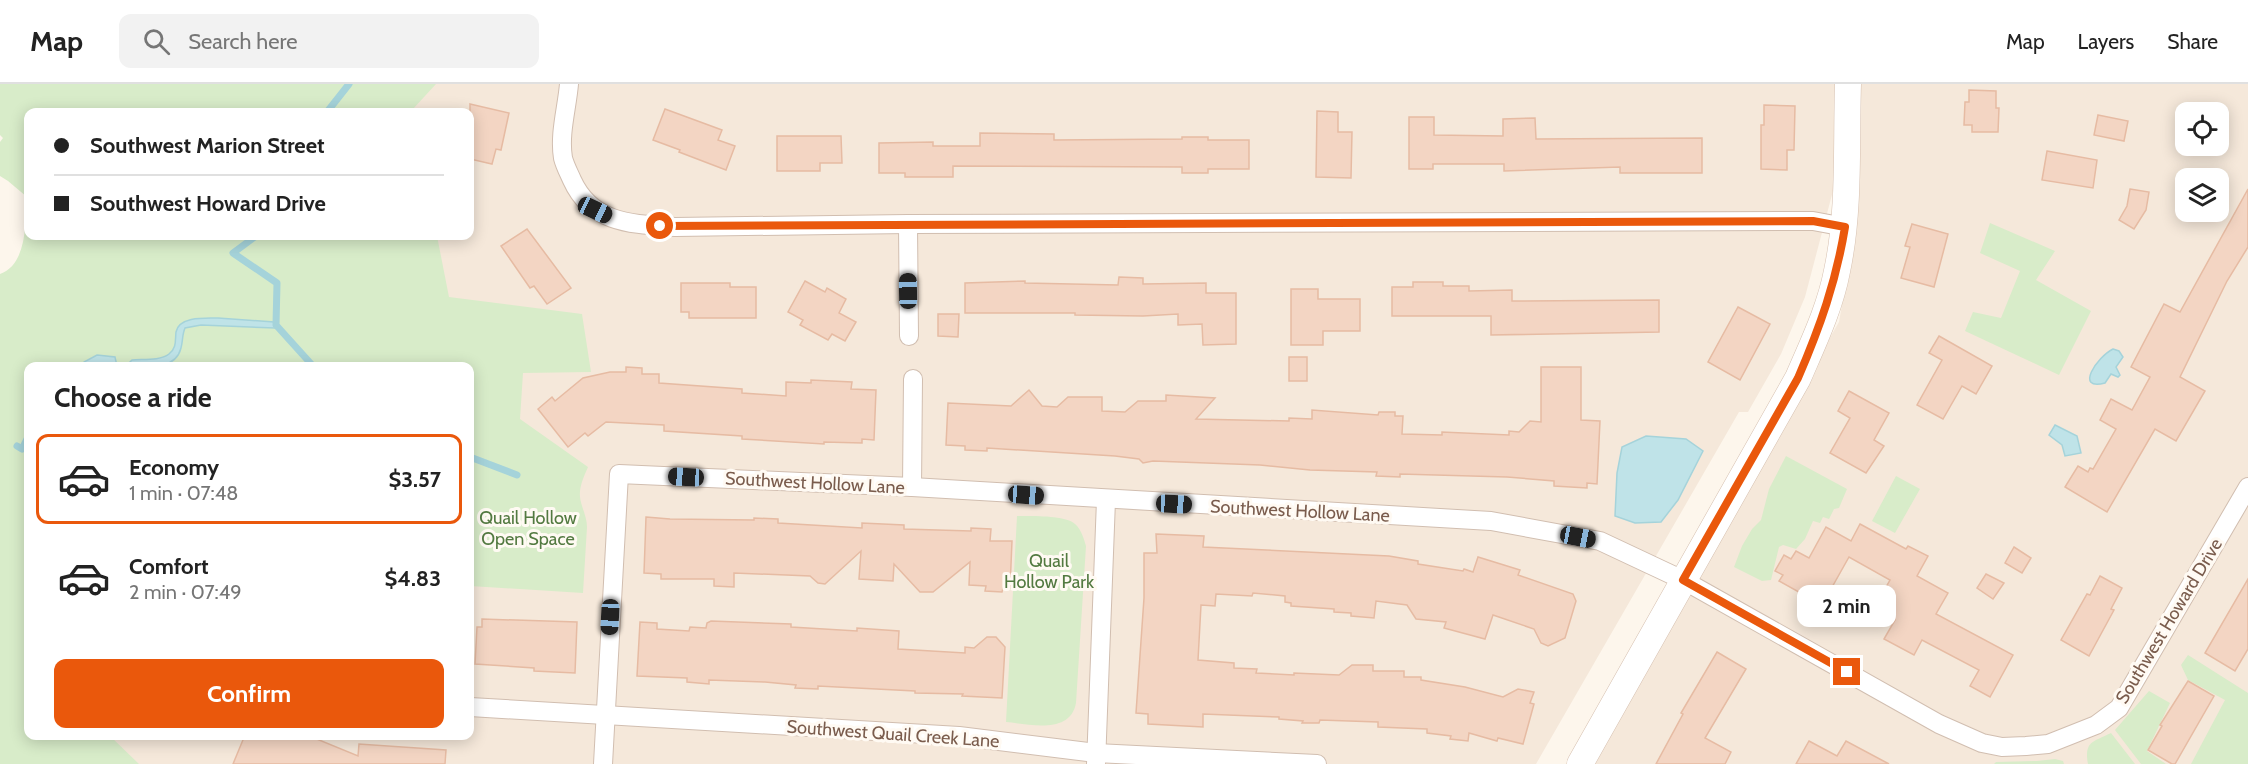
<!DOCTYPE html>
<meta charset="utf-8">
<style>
:root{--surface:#fff;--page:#f2f2f2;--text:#222;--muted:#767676;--line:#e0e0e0;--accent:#ea580c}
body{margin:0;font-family:Cabin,sans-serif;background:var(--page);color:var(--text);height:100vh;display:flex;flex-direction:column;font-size:22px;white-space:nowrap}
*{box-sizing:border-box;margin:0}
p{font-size:20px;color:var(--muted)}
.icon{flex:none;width:33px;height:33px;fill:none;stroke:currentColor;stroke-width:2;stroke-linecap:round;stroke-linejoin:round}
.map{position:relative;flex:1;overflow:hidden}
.details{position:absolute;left:24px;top:278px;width:450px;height:378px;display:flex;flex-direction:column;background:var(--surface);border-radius:12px;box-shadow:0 3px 15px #0003}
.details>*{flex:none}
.top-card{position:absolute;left:24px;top:24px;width:450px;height:132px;border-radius:12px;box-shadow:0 3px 15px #0003;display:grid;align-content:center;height:132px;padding:0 30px;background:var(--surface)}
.buttons{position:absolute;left:2175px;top:18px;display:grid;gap:12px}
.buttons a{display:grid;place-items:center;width:54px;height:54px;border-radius:12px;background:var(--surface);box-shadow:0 3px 15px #0003;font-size:30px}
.end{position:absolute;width:27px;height:27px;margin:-14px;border:8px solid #ea580c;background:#fff;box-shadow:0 0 0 3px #fff}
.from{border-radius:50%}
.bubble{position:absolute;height:42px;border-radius:12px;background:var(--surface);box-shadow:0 3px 15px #0003;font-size:20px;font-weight:800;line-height:42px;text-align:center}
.car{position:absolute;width:18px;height:36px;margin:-18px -9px;border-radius:8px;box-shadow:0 0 4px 2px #0007;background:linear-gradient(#222 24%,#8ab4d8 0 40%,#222 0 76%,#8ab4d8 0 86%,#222 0)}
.top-card b{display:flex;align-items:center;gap:21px;height:57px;font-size:22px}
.top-card b+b{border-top:2px solid var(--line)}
.top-card i{width:15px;height:15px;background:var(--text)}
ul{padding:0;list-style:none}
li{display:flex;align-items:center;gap:18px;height:90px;margin:0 12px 9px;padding:0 18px;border:3px solid transparent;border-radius:12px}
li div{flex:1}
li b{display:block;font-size:22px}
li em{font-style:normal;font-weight:800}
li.current{border-color:var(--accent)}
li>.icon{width:54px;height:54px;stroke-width:1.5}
h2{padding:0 30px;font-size:27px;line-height:72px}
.primary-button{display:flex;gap:12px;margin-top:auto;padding:12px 30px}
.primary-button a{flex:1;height:69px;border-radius:12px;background:var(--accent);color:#fff;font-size:24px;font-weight:800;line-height:69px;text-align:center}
header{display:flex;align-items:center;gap:36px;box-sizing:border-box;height:84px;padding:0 30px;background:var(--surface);border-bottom:2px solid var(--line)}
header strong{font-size:28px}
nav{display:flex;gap:33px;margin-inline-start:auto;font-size:21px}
.search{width:420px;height:54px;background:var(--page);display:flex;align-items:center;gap:15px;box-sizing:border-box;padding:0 21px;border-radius:12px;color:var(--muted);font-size:22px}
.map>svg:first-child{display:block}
.residential{fill:#f5e8da;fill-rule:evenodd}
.green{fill:#d8ecc9}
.water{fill:#bfe3e8;stroke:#a5d3da;stroke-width:1.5}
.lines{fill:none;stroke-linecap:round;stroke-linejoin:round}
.stream{stroke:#a5d3da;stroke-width:7}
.building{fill:#f3d5c3;stroke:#e6bba3;stroke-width:1.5}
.minor-casing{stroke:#d1beb0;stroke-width:20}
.secondary-casing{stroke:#d6c0b0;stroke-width:27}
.minor{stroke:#fff;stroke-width:18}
.secondary{stroke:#fff;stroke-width:26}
.route{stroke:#ea580c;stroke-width:8}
.labels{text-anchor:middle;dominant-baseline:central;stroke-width:6;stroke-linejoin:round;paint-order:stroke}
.street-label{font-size:18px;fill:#7a5c4d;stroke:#fffaf3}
.park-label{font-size:18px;fill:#537a41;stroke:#fffaf3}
</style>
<header>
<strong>Map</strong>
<div class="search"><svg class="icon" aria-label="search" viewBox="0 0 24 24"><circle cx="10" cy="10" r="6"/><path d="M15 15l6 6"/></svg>Search here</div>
<nav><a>Map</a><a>Layers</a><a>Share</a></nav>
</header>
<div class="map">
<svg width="2248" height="680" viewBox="0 0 2248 680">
<rect width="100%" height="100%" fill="#fdf6ec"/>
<g class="residential">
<path d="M385,0H1835L1834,103L1805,213L1781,270L1748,328H1739L1536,680H0V255L384,152H470V28H385ZM28,282H470V651H28Z"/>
<path d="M1859,0H2248V680H1593L1703,473L1839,238L1855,146ZM2186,28H2218V62H2186ZM2186,94H2218V128H2186Z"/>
</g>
<g class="green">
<path d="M0,0H436L413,25L414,28H28V152H437L449,213L582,230L591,288L523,289L520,335L588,383C584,392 579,403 580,413C581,423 587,432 587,443L583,509L470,502V282H28V651H109L139,680H0V190C28,180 25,137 27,113L8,97L0,92V58L3,54L0,51Z"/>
<path d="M1990,139L2055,167L2036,196L2091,227L2059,291L1965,247L1973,228L2001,234L2020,187L1980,169Z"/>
<path d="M1786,372L1847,405L1839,424L1834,425L1829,435L1823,433L1820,439L1813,437L1805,455L1796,465L1783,461L1779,463L1771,496L1762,497L1734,483L1742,462L1752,445L1761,436L1769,405Z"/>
<path d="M1896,392L1920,405L1895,449L1872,437Z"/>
<path d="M1017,432C1031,432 1066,431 1075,440C1081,445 1084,455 1086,462L1076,619C1070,651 1029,640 1006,638Z"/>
<path d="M2188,571L2248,609V680H2191L2225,616L2188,596L2181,581Z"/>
<path d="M2149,607L2170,619L2147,667L2166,680H2141L2115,646Z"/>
<path d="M2111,649L2135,680H2088C2084,657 2093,658 2111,649Z"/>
<path d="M2055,675L2063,677L2064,680H1994L1996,678L2037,677Z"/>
</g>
<g class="water">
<path d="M218,234L274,238L275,244L201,241L185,244C182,251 183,257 181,264C175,288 144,282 126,282L132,276C143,275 160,277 169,270C177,264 175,256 176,248C179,232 206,234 218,234Z"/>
<path d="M2113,265L2119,267L2123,273L2116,283L2120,291L2118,293L2111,290L2105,299C2074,307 2097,273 2113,265Z"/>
<path d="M97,271L115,273L117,282L99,279L92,282H83L84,278Z"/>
<path d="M2055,341L2077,352L2081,369L2065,372L2062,361L2049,351Z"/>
<path d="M1646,352L1686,355L1703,367L1678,416L1661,438L1635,439L1615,432L1617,389L1622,363Z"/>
</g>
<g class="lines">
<g class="stream">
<path d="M327,28L349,0"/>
<path d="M256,152L233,169L277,199L276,241L313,282"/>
<path d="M17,362L22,365L28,353"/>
<path d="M470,373L517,391"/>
</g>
</g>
<g class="building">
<path d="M1969,6L1996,7V24H1999L1998,48H1972V41H1964L1965,18H1969Z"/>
<path d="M470,20L509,29L501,66L496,65L492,80L470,75Z"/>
<path d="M1764,21L1795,22L1794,66H1787V86L1761,85V41H1764Z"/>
<path d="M665,25L722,46L718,56L735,62L726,86L679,68L680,66L653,56Z"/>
<path d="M1317,27L1338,28V48H1352L1351,94L1316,93Z"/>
<path d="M2098,31L2128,37L2124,57L2094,51Z"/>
<path d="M1409,33H1434V51L1503,52V35L1535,34L1536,55L1702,54V89H1620V83L1504,87V80H1433V85H1409Z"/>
<path d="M980,49L1054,50V56L1182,55V53H1208V56H1249V85H1208V89H1182V83L953,82V93H905V89H879V59L933,58V62H980Z"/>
<path d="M777,52H841L842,79H820V87H777Z"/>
<path d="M2047,67L2097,76L2093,104L2042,96Z"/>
<path d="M2130,105L2149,108L2146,126L2134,145L2119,136L2127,122Z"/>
<path d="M2248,105V163L2227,197L2180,293L2205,307L2176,357L2155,345L2107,428L2065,403L2078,382L2088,388L2090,384L2093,385L2116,345L2100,336L2111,315L2132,326L2150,293L2131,283L2164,220L2180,228Z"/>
<path d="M1912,140L1948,150L1934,203L1901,194L1910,163L1905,162Z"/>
<path d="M527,145L571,204L547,220L534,202L530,204L501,162Z"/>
<path d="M1119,193L1143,194V200L1206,199V209H1236V260L1203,261L1202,240L1178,241V230L1143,232L1075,231V229H965V199L1025,197V199L1118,201Z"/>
<path d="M805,197L825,208L827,204L846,215L839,229L856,238L845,257L832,250L828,256L800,241L803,236L788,228Z"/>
<path d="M1413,198H1443V202H1469V207L1512,206V217L1659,216V248L1491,251V232H1392V203H1413Z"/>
<path d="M681,199H730V203H756V234H689V228H681Z"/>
<path d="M1291,205H1318V215H1360V247H1323V261H1291Z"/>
<path d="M1738,223L1770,240L1740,296L1708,278Z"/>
<path d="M938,230H959L958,253L938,252Z"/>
<path d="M1939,252L1992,282L1976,310L1962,302L1943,335L1917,321L1942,276L1929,269Z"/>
<rect x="1289" y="273" width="18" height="24"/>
<path d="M626,283L642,284V290H659V299L742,305V309L786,312V298L811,299V296L852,298L851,305L876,306L874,356L862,355V359L824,358V360L742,355V352L664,347V341L606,338L588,352L585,349L568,363L538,325L552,313L555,317L583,294L610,288H626Z"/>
<path d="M1541,283H1581V336L1600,337L1597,400L1587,399V404L1554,402V397L1507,393L1400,390V393L1376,392L1377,388L1310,386L1260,381L1153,377L1143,379L1139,375L1115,372L987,364V367L965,366V362L946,361L948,319L1011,322L1029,306L1042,322L1057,323L1068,313H1102V327L1125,328L1138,317H1166V311L1215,314L1196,335L1289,337V334L1312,335V326L1378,331L1379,328H1395V332H1403L1402,350L1442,351V348L1509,351V347L1519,348L1530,337L1541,338Z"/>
<path d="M1849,307L1889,329L1874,356L1884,362L1866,389L1830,369L1850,334L1838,327Z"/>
<path d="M646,433L670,435L754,436V434L778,435V439L862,444V439L904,441V445L971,447V444L991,445L990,457H1012L1010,504H1003L1002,508L985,507L986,502L969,501L970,478L933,508H920L894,480L893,497L859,495L861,467L825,500L818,499L810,492L734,489V503L714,502V495H661V490L644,489Z"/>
<path d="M1860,440L1906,465L1908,462L1928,472L1917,492L1948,509L1936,530L2013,571L1990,613L1970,602L1979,586L1922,556L1914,571L1884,555L1895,536L1874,524L1890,496L1849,473L1822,521L1779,497L1783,491L1775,487L1784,471L1791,475L1796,467L1809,474L1826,443L1851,457Z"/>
<path d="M1156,450L1204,452L1203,463L1389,472L1418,477V480L1463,487L1464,485L1473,488L1478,473L1520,486L1518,491L1573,510L1576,517L1565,554L1548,562L1541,559L1534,545L1493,531L1485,555L1444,544L1446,538L1416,535L1407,521L1376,517L1374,534L1351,532V529L1334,528V525L1291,522V519L1285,518V512L1253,509L1252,512L1216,510L1215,522L1201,521L1198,576L1234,579V584L1257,585L1256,589L1294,591V589L1339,591L1352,581H1373V587H1404V593H1421V596L1465,603L1503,613L1518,605L1534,608L1530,619L1534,620L1523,660L1498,654L1497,657L1469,649L1468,657L1450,655L1451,652L1427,649V645L1378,643V638L1320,636L1319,639H1302L1303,637L1279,635V633L1203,630V643L1148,640V630L1136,629L1144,514V469H1157Z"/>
<path d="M2014,463L2031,474L2022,489L2005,479Z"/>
<path d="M1986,490L2004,499L1993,515L1977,504Z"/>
<path d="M2100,492L2122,504L2111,525L2114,526L2089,572L2061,556L2087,510L2090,511Z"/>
<path d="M2248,495V565L2235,587L2205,569Z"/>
<path d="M482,535L577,538L575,589L534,587V584L475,580L477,543H482Z"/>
<path d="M711,537L791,540V543L857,547V544L899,547L898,565L965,569V563L974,564L987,553H996L1005,563L1002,614L962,612L963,610L915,609V607L818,602V605L795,604L796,601L765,598L709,596V600L687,598V594L637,592L640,538L657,539V545L689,547L690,543L706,544L707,539Z"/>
<path d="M1717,568L1746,585L1705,654L1731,668L1725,680H1656L1683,630L1681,629Z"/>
<path d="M2188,597L2214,612L2175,680H2172L2148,666L2162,642L2160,641Z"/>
<path d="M245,651H307L358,672L359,660L446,666L445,680H233Z"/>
<path d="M1809,657L1837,672L1846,657L1889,680H1796Z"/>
</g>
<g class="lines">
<g class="minor-casing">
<g id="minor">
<path d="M569,0C567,24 559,50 563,74C565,82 569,89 572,96C592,140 632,140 675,143L908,140L1813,137L1845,143"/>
<path d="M908,140L909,252"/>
<path d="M912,403L913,295"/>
<path d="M470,623L959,652L1096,669L1317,680"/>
<path d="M603,680L619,390L912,403L1491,437L1600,457L1683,496L1939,640L1982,659L2002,663L2026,662L2048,660L2096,641L2119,624L2248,403"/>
<path d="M1096,680L1106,416"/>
</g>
</g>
<g class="secondary-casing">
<path id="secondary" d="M1580,680L1798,294C1813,259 1830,224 1837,187C1850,126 1846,62 1848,0"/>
</g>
<use href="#minor" class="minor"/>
<use href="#secondary" class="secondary"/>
</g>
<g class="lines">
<path class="route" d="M660,142L1813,137L1845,143C1836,198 1820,243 1798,294L1683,496L1847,588"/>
</g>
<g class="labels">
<g class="street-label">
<text transform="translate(815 399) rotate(3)">Southwest Hollow Lane</text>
<text transform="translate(1300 427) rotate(3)">Southwest Hollow Lane</text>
<text transform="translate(2169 537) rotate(-59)">Southwest Howard Drive</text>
<text transform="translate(893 650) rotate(4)">Southwest Quail Creek Lane</text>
</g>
<g class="park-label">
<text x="528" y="434">Quail Hollow<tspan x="528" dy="21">Open Space</tspan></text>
<text x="1049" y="477">Quail<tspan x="1049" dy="21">Hollow Park</tspan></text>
</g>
</g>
</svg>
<div class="buttons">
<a><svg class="icon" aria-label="locate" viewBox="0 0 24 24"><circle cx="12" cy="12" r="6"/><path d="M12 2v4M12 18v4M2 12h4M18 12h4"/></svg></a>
<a><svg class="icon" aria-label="layers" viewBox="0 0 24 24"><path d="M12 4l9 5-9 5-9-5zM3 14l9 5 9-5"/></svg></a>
</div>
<i class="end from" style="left:660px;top:142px"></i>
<i class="end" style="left:1847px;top:588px"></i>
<div class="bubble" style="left:1797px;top:501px;width:99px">2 min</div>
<i class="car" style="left:595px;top:126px;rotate:115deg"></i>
<i class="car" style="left:908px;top:207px;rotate:359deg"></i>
<i class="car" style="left:686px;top:393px;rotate:273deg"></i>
<i class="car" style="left:1026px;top:411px;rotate:94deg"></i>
<i class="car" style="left:1174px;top:420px;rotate:93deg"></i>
<i class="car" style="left:1578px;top:453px;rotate:101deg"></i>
<i class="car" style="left:610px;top:533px;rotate:183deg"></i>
<div class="top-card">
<b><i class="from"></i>Southwest Marion Street</b>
<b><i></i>Southwest Howard Drive</b>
</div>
<section class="details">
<h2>Choose a ride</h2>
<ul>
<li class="current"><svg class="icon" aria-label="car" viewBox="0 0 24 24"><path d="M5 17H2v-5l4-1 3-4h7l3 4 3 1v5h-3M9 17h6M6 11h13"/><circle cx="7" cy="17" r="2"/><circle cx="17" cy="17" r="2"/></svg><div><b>Economy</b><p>1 min · 07:48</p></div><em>$3.57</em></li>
<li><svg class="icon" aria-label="car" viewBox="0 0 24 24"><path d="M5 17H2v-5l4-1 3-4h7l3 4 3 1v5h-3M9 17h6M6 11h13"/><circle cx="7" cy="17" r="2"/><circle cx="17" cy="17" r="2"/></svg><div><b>Comfort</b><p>2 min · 07:49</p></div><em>$4.83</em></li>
</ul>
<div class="primary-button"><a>Confirm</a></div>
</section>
</div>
